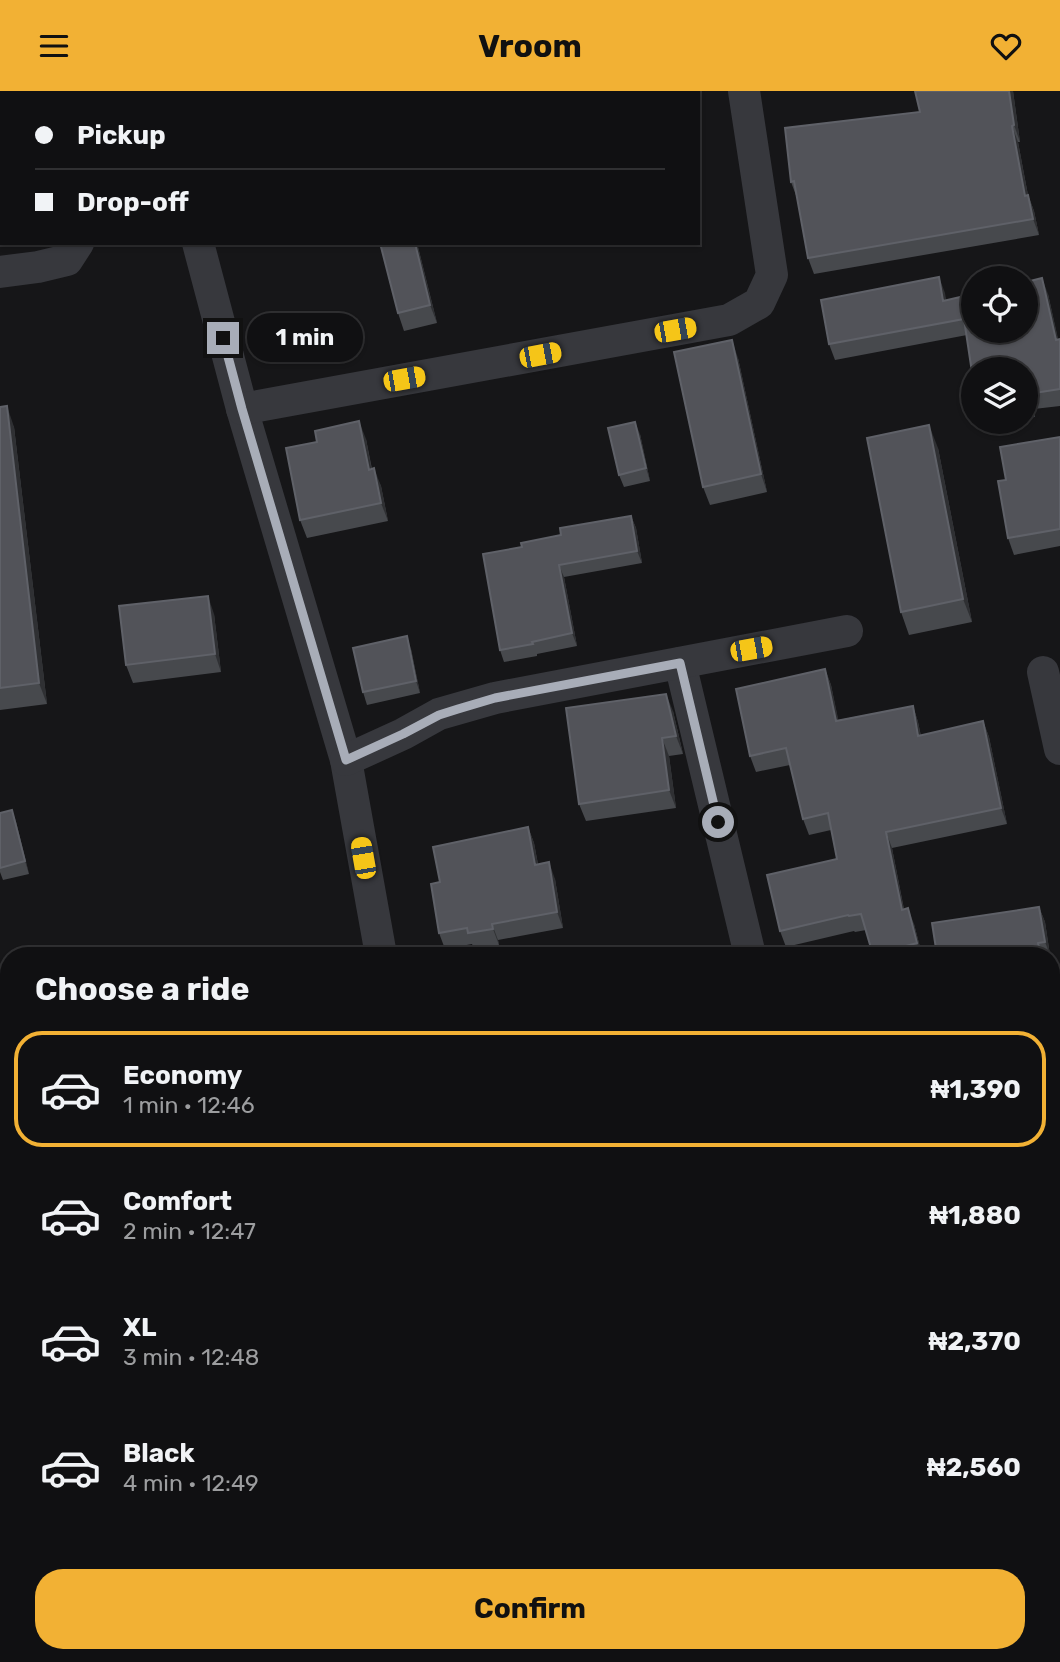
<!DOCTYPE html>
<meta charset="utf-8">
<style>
:root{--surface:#101012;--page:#1e1e20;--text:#f1f3f6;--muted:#9c9d9f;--line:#303032;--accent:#f2b134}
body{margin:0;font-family:Rubik,sans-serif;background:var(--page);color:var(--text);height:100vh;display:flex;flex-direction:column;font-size:26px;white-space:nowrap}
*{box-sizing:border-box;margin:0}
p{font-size:23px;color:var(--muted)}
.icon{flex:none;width:38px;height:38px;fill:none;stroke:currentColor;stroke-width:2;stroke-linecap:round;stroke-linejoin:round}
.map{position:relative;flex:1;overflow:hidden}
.sheet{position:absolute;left:0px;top:856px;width:1060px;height:716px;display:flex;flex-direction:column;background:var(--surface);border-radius:28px 28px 0 0;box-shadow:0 2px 5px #0004,0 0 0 2px var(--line)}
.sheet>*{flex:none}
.guide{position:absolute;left:0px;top:0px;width:700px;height:154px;box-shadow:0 2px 5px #0004,0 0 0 2px var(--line);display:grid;align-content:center;height:154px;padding:0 35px;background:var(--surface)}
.tools{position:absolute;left:961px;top:175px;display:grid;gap:14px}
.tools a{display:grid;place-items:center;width:77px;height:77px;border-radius:50%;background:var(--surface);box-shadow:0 2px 5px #0004,0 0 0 2px var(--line);font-size:35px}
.end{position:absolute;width:32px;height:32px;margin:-16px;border:9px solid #a8adb8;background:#111;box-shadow:0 0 0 4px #111}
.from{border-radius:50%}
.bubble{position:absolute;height:49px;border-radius:24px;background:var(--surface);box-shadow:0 2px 5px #0004,0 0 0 2px var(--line);font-size:23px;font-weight:700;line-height:49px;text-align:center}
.car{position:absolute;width:21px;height:42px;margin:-21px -10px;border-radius:9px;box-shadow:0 0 5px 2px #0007;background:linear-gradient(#f5c518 24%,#345 0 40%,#f5c518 0 76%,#345 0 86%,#f5c518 0)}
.guide b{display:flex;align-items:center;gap:24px;height:66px;font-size:26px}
.guide b+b{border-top:2px solid var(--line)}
.guide i{width:18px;height:18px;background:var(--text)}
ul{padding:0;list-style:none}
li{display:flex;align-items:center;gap:21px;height:116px;margin:0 14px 10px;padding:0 21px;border:4px solid transparent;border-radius:28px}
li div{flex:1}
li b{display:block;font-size:26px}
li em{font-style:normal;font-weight:700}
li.selected{border-color:var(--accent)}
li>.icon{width:63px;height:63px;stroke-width:1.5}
h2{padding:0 35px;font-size:32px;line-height:84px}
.primary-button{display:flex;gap:14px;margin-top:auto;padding:14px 35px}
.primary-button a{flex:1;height:80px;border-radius:28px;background:var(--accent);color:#111;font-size:28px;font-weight:700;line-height:80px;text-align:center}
header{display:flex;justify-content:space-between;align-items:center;height:91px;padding:0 35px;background:var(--accent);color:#111;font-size:32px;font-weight:700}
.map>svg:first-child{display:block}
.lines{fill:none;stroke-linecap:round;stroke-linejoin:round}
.lane{stroke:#37383d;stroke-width:16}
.street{stroke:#37383d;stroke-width:32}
.wall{fill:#47494d}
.shaded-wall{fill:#2f3033}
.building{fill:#525359;stroke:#5f6168;stroke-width:2}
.route{stroke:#a8adb8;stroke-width:9}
</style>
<header><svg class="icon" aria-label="menu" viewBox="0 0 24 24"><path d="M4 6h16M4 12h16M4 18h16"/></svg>Vroom<svg class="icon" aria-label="heart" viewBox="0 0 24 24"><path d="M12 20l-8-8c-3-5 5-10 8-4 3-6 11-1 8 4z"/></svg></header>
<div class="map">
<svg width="1060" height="1571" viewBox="0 0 1060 1571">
<rect width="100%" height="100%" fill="#161618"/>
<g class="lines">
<g class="lane">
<path d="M0,1228L9,1227"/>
<path d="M77,1563L79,1571"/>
</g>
<g class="street">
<path d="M62,0V2"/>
<path d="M182,2L183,0"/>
<path d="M198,152L242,318L346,669L381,864"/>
<path d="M0,181L38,176L67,169L78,152"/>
<path d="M242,318L729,229L759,212L772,184L744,0"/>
<path d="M680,572L750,864"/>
<path d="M1043,581L1060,658"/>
<path d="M346,669L403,643L439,623L495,607L847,540"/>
<path d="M0,978L9,976"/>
<path d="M1052,1165L1060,1163"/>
<path d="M1052,1524L1060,1522"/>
<path d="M526,1563L528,1571"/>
<path d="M394,1571L430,1563"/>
<path d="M767,1571L808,1563"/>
</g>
</g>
<g class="wall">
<path d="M0,0H12V2H2V41L0,42Z"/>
<path d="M1013,0L1020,51H1018L1028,104L1034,120L1039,144L814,183L808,167L797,107L791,91L920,21Z"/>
<path d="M2,94V152H14L0,155V95Z"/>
<path d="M417,152L437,232L404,240L398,222Z"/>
<path d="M939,186L946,209L1048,203L1058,249L1060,248V315L1034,318L1035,326L1026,327V278L967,244L835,269L829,253Z"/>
<path d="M738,267L767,401L710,414L703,396Z"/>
<path d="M0,316L14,336L47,613L0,619Z"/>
<path d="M982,331H1004L983,334Z"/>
<path d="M640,343L650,390L624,396L619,384Z"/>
<path d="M1060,346V455L1014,464L1008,447L1006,389Z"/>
<path d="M366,348L372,378L381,395L388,430L307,447L300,429Z"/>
<path d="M938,357L972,531L909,544L901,521Z"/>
<path d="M631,425L636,437L642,472L564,486L577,555L537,563V565L504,571L500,559L522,456Z"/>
<path d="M214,523L221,581L133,592L126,574Z"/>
<path d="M411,558L420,602L367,614L363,601Z"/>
<path d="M825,578L831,594L838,629L913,615L918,631L921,645L983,630L989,646L1007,733L892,757L904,818L914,833L922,864H873L866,839L855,841L854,840L786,856L780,840L837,768L831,739L809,744L803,728L790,674L756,681L750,665Z"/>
<path d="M673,620L683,663L669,665L676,717L586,730L579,713Z"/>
<path d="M12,719L16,731L29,783L3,789L0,781V722Z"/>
<path d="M528,736L534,752L538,773L555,788L563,837L498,849L499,854L474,858L472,853L445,858L439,842L440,791Z"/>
<path d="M1039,816L1045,831L1050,864H937Z"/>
<path d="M1052,978L1053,984L1060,982V1060L1052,1062Z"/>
<path d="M5,1283L9,1294V1336L3,1337L5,1352L0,1353V1284Z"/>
<path d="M0,1412L3,1423L9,1422V1492L0,1494Z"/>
</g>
<g class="shaded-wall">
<path d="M1009,0H1013L1020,51L1014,34Z"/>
<path d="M1012,35L1018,51L1031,121L1025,105Z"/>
<path d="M1028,104L1034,120L1039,144L1033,128Z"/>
<path d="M415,152H417L437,232L430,214Z"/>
<path d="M939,186L945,202L949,226L943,210Z"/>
<path d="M1042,187L1048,203L1060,256L1056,249Z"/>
<path d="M732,249L738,267L767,401L761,383Z"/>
<path d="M1028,303L1034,318L1035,326L1030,310Z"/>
<path d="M7,315L14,336L47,613L39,592Z"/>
<path d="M359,330L366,348L375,397L369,379Z"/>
<path d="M635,331L640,343L650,390L646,377Z"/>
<path d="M929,334L938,357L972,531L963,508Z"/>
<path d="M374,377L381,395L388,430L381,412Z"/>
<path d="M631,425L636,437L642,472L637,460Z"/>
<path d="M559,474L564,486L577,555L572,542Z"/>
<path d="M208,505L214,523L221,581L215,563Z"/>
<path d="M407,545L411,558L420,602L416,590Z"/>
<path d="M825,578L831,594L842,646L836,630Z"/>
<path d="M666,603L673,620L683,663L676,645Z"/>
<path d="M913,615L918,631L924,662L918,645Z"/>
<path d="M983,630L989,646L1007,733L1001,717Z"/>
<path d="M662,647L669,665L676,717L669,699Z"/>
<path d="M12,719L16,731L29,783L25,770Z"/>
<path d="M528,736L534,752L541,790L535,774Z"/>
<path d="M886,741L892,757L907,835L902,819Z"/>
<path d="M549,771L555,788L563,837L557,821Z"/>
<path d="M1039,816L1045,831L1050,864L1045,851Z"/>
<path d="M908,817L914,833L922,864L917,852Z"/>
<path d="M492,833L498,849L499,854L493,838Z"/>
<path d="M0,1330L3,1337L5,1352L1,1339Z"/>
<path d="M1033,1563H1036L1038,1571H1035Z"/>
</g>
<g class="building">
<path d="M0,0H9L10,2H2V24L0,25Z"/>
<path d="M294,0H460L461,2H295Z"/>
<path d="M915,0H1009L1014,34L1012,35L1025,105L1028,104L1033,128L808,167L794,90L791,91L785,37L920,21Z"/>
<path d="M2,94V138H0V95Z"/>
<path d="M380,152H415L430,214L398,222Z"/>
<path d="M939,186L943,210L973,203V240H1026V191L1042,187L1056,249L1060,248V298L1028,303L1030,310L1026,311V278H973V288L964,228L829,253L821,209Z"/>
<path d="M732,249L761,383L703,396L674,261Z"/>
<path d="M7,315L39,592L0,597V316Z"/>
<path d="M359,330L369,379L374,377L381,412L300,429L286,357L317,351L315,340Z"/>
<path d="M635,331L646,377L619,384L608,337Z"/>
<path d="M929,334L963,508L901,521L867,347Z"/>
<path d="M1060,346V438L1008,447L998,390L1006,389L1000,356Z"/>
<path d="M631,425L637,460L559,474L572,542L532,551L533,553L500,559L483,463L522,456L521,452L561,444L560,437Z"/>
<path d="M208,505L215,563L126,574L119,515Z"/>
<path d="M407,545L416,590L363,601L353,557Z"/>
<path d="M825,578L836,630L913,615L918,645L983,630L1001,717L886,741L902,819L908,817L917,852L873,864L861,823L849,825L848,824L780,840L767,784L837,768L828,722L803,728L786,657L750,665L736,598Z"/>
<path d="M666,603L676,645L662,647L669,699L579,713L566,617Z"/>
<path d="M12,719L25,770L0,777V722Z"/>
<path d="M528,736L535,774L549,771L557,821L492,833L493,838L468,842L467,837L439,842L431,793L440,791L433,756Z"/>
<path d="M1039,816L1045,851L1038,852L1040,864H937L932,832Z"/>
<path d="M1060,982V1043L1052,1044V984Z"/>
<path d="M9,994V1132L0,1072V995Z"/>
<path d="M5,1283L9,1302V1323L0,1325V1284Z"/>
<path d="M0,1417L1,1424L9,1422V1479L0,1481Z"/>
<path d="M85,1563H139L142,1571H88Z"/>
<path d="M963,1563H1033L1035,1571H965Z"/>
</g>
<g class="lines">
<path class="route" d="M223,247L242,318L346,669L403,643L439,624L458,618L495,607L680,572L718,731"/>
</g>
</svg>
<div class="tools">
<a><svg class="icon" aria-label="locate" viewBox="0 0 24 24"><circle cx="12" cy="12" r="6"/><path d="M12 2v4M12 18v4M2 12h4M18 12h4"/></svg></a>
<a><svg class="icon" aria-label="layers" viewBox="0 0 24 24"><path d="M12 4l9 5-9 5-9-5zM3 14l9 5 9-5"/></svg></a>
</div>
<i class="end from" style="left:718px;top:731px"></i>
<i class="end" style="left:223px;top:247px"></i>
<div class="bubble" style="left:247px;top:222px;width:116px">1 min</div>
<i class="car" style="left:675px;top:239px;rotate:80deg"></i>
<i class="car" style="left:540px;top:264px;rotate:79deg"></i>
<i class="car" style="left:404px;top:288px;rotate:80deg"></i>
<i class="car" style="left:751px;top:558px;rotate:80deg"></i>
<i class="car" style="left:363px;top:767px;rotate:350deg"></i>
<div class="guide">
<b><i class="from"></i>Pickup</b>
<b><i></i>Drop-off</b>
</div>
<section class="sheet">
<h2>Choose a ride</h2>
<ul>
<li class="selected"><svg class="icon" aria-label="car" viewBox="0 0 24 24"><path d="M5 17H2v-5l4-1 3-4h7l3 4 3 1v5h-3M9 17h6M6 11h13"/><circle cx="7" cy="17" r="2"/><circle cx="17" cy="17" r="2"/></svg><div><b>Economy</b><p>1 min · 12:46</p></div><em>₦1,390</em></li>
<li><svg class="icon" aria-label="car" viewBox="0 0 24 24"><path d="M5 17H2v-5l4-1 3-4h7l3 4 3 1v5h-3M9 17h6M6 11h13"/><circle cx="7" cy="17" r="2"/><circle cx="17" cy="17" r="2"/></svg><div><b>Comfort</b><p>2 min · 12:47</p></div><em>₦1,880</em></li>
<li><svg class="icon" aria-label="car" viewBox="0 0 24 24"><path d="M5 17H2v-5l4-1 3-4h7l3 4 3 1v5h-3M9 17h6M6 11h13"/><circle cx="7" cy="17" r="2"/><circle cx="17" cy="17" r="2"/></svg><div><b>XL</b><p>3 min · 12:48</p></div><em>₦2,370</em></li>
<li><svg class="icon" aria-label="car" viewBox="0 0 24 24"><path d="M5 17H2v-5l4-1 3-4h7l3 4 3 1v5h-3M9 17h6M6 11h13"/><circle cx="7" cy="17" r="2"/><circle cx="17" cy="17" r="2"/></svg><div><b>Black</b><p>4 min · 12:49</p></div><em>₦2,560</em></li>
</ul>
<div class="primary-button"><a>Confirm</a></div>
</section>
</div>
